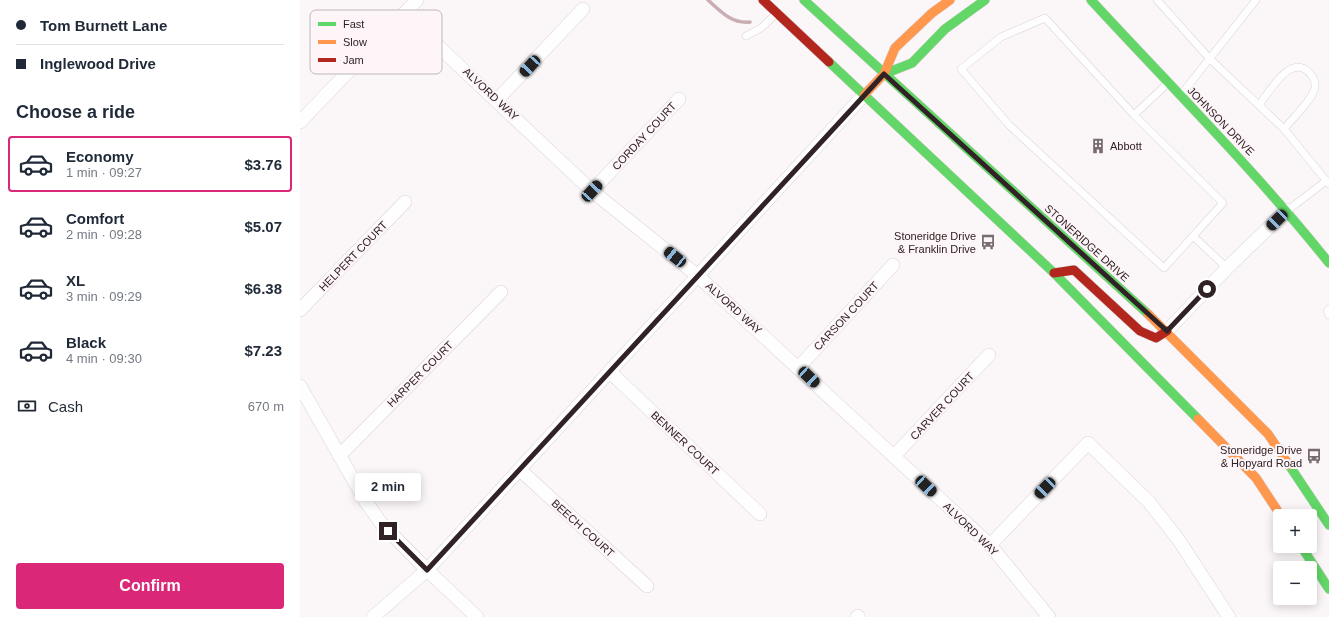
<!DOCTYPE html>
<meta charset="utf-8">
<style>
:root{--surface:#fff;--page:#f6f6f7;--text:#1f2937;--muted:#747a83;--line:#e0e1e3;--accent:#db2777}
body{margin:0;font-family:Helvetica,sans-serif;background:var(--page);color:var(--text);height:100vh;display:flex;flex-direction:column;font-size:15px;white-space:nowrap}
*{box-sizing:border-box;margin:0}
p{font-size:13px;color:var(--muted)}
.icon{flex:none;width:22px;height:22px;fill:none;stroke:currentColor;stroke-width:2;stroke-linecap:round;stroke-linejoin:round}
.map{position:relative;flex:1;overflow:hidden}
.drawer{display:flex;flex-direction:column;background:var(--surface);width:300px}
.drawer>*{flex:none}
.top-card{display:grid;align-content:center;height:88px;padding:0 16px;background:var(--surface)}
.fabs{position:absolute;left:973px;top:509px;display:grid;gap:8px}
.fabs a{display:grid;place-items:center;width:44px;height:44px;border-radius:4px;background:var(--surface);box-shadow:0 2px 10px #0003;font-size:20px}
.end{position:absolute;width:18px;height:18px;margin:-9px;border:5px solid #302225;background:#fff;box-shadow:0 0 0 2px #fff}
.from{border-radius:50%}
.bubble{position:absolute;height:28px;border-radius:4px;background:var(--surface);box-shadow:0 2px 10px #0003;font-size:13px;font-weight:600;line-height:28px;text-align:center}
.car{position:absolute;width:12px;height:24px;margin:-12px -6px;border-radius:5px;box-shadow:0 0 3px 1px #0007;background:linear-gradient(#222 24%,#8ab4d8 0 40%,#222 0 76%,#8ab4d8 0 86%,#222 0)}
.top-card b{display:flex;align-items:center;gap:14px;height:38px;font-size:15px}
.top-card b+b{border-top:1px solid var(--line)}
.top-card i{width:10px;height:10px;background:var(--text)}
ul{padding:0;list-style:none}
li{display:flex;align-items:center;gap:12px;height:56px;margin:0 8px 6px;padding:0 8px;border:2px solid transparent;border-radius:4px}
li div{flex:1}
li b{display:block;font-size:15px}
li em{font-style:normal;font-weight:600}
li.on{border-color:var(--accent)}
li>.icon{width:36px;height:36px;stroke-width:1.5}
h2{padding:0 16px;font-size:18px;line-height:48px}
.pay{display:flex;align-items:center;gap:10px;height:44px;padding:0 16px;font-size:15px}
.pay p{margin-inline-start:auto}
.action{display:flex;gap:8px;margin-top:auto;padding:8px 16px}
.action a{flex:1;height:46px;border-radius:4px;background:var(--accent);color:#fff;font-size:16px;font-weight:600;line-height:46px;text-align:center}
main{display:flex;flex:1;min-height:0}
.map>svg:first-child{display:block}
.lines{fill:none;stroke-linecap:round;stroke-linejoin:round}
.stream{stroke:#c9adb3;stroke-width:3.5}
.lane-casing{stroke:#dbd2d4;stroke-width:8}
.street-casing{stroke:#dbd2d4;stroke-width:14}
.fast-casing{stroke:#dbd2d4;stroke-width:10}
.slow-casing{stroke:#dbd2d4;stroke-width:10}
.jam-casing{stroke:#dbd2d4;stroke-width:10}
.lane{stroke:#fefefe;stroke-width:7}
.street{stroke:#fefefe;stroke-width:13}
.fast{stroke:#63d668;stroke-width:9}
.slow{stroke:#ff974d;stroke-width:9}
.jam{stroke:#b3261e;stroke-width:9}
.route{stroke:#302225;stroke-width:5}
.labels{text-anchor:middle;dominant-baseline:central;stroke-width:4;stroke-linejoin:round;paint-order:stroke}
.street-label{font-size:11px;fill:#302225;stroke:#fdf5f7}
.poi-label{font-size:11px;fill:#302225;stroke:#fdf5f7;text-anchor:end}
.key{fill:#fdf5f7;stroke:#c0b6b8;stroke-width:1}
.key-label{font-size:11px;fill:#302225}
</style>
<main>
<section class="drawer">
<div class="top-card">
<b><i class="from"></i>Tom Burnett Lane</b>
<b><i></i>Inglewood Drive</b>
</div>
<h2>Choose a ride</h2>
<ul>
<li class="on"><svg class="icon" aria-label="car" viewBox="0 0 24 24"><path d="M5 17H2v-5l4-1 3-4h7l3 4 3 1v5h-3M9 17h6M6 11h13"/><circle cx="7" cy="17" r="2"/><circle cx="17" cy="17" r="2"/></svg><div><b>Economy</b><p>1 min · 09:27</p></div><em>$3.76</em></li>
<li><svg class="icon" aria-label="car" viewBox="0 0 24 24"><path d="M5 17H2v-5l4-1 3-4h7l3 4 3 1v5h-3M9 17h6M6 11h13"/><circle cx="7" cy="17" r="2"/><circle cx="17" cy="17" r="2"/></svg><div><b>Comfort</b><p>2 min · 09:28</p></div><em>$5.07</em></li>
<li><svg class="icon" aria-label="car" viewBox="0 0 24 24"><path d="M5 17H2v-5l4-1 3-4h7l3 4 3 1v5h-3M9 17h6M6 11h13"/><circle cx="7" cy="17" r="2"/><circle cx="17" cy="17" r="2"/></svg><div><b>XL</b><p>3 min · 09:29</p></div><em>$6.38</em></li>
<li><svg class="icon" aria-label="car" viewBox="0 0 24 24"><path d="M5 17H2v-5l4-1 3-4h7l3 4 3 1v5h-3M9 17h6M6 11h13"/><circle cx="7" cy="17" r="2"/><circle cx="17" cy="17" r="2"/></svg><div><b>Black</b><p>4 min · 09:30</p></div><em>$7.23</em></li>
</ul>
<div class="pay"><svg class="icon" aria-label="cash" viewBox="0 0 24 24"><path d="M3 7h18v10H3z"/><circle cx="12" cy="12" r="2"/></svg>Cash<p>670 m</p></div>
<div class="action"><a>Confirm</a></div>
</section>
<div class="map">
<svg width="1029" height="617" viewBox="0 0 1029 617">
<rect width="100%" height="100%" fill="#fbf7f8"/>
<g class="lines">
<path class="stream" d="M408,0C421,12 432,24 450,22"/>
<g class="lane-casing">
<g id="lane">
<path d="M857,0L910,59L984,129L1029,184"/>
<path d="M745,18L834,115L923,203L864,268L709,125L661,69L701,37Z"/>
<path d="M446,36L461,28L476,14"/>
<path d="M880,96L956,0"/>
<path d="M959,105C970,91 993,49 1012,76C1016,81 1016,88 1013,93C1006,106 993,118 984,129"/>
<path d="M834,115L868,83"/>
<path d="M988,210L1026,181"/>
<path d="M893,236L927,268"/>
<path d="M1029,309L1027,311L1029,315"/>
</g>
</g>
<g class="street-casing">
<g id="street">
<path d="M104,14L292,191L398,276L690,545L749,617"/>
<path d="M197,100L283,9"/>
<path d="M0,122L117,0"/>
<path d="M292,191L379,99"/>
<path d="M0,310L105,202"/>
<path d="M867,331L927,268L987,210"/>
<path d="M498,368L593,265"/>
<path d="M310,372L460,514"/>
<path d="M0,386L66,502L81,523L127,570L177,617"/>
<path d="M39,456L201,292"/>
<path d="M594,456L689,355"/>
<path d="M220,470L347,586"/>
<path d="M690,545L788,443L849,502L878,539L929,617"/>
<path d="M73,617L127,570L564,95"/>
<path d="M557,617L558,616"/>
</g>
</g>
<g class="fast-casing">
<g id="fast">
<path d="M504,0L848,314"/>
<path d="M791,0C871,87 955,170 1029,263"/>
<path d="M529,62L754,273L898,419"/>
<path d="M584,74L612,63L645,29L685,0"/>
<path d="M989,465L1029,525"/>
<path d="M1001,546L1029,589"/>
</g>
</g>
<g class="slow-casing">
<g id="slow">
<path d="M564,95L584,74L595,48L632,13L650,0"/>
<path d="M848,314L968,434L989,465"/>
<path d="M898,419L956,478L981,516"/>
</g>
</g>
<g class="jam-casing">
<g id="jam">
<path d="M463,0L529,62"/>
<path d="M754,273L774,270L840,331L856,338L867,331"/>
</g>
</g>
<use href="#lane" class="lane"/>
<use href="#street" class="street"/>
<use href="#fast" class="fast"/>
<use href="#slow" class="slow"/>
<use href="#jam" class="jam"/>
</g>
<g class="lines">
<path class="route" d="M88,531L127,570L584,74L867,331L907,289"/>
</g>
<defs>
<g id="building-bare" transform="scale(1.2)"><path d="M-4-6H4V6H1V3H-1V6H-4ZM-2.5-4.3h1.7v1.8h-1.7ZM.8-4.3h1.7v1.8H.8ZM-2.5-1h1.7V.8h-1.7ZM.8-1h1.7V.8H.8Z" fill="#776d6f" stroke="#fdf5f7" stroke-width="2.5" paint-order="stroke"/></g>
<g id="bus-bare" transform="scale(1.2)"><path d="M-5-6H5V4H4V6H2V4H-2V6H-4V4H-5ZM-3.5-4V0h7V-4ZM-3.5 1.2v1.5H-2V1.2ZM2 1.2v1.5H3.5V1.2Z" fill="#776d6f" stroke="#fdf5f7" stroke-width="2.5" paint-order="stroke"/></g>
</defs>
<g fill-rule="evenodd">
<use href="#building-bare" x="798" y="146"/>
<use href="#bus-bare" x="688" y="242"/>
<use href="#bus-bare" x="1014" y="456"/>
</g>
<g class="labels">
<g class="street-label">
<text transform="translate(191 94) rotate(43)">ALVORD WAY</text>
<text transform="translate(921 121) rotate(46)">JOHNSON DRIVE</text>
<text transform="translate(344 136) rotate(-47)">CORDAY COURT</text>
<text transform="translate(787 243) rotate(42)">STONERIDGE DRIVE</text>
<text transform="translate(53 256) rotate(-46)">HELPERT COURT</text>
<text transform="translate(434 308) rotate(42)">ALVORD WAY</text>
<text transform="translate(546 316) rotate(-47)">CARSON COURT</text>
<text transform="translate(120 374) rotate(-45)">HARPER COURT</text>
<text transform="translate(642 406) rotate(-47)">CARVER COURT</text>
<text transform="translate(385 443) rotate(43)">BENNER COURT</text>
<text transform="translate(283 528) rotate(42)">BEECH COURT</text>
<text transform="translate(671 529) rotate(44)">ALVORD WAY</text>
</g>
<g class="poi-label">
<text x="810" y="146" text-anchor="start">Abbott</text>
<text x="676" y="236">Stoneridge Drive<tspan x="676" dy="13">&amp; Franklin Drive</tspan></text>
<text x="1002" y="450">Stoneridge Drive<tspan x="1002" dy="13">&amp; Hopyard Road</tspan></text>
</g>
</g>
<rect x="10" y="10" width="132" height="64" rx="6" class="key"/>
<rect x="18" y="22" width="18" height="4" fill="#63d668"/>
<rect x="18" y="40" width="18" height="4" fill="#ff974d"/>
<rect x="18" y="58" width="18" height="4" fill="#b3261e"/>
<g class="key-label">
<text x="43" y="28">Fast</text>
<text x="43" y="46">Slow</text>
<text x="43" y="64">Jam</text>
</g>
</svg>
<div class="fabs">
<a>+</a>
<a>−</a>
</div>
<i class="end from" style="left:907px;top:289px"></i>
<i class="end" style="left:88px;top:531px"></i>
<div class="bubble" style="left:55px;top:473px;width:66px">2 min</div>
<i class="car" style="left:230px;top:66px;rotate:223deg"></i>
<i class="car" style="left:292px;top:191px;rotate:43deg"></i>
<i class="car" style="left:977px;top:220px;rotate:226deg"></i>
<i class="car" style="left:375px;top:257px;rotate:309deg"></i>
<i class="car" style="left:509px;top:377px;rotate:133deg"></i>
<i class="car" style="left:626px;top:486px;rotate:133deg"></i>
<i class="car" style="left:745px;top:488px;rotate:224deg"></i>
</div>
</main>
